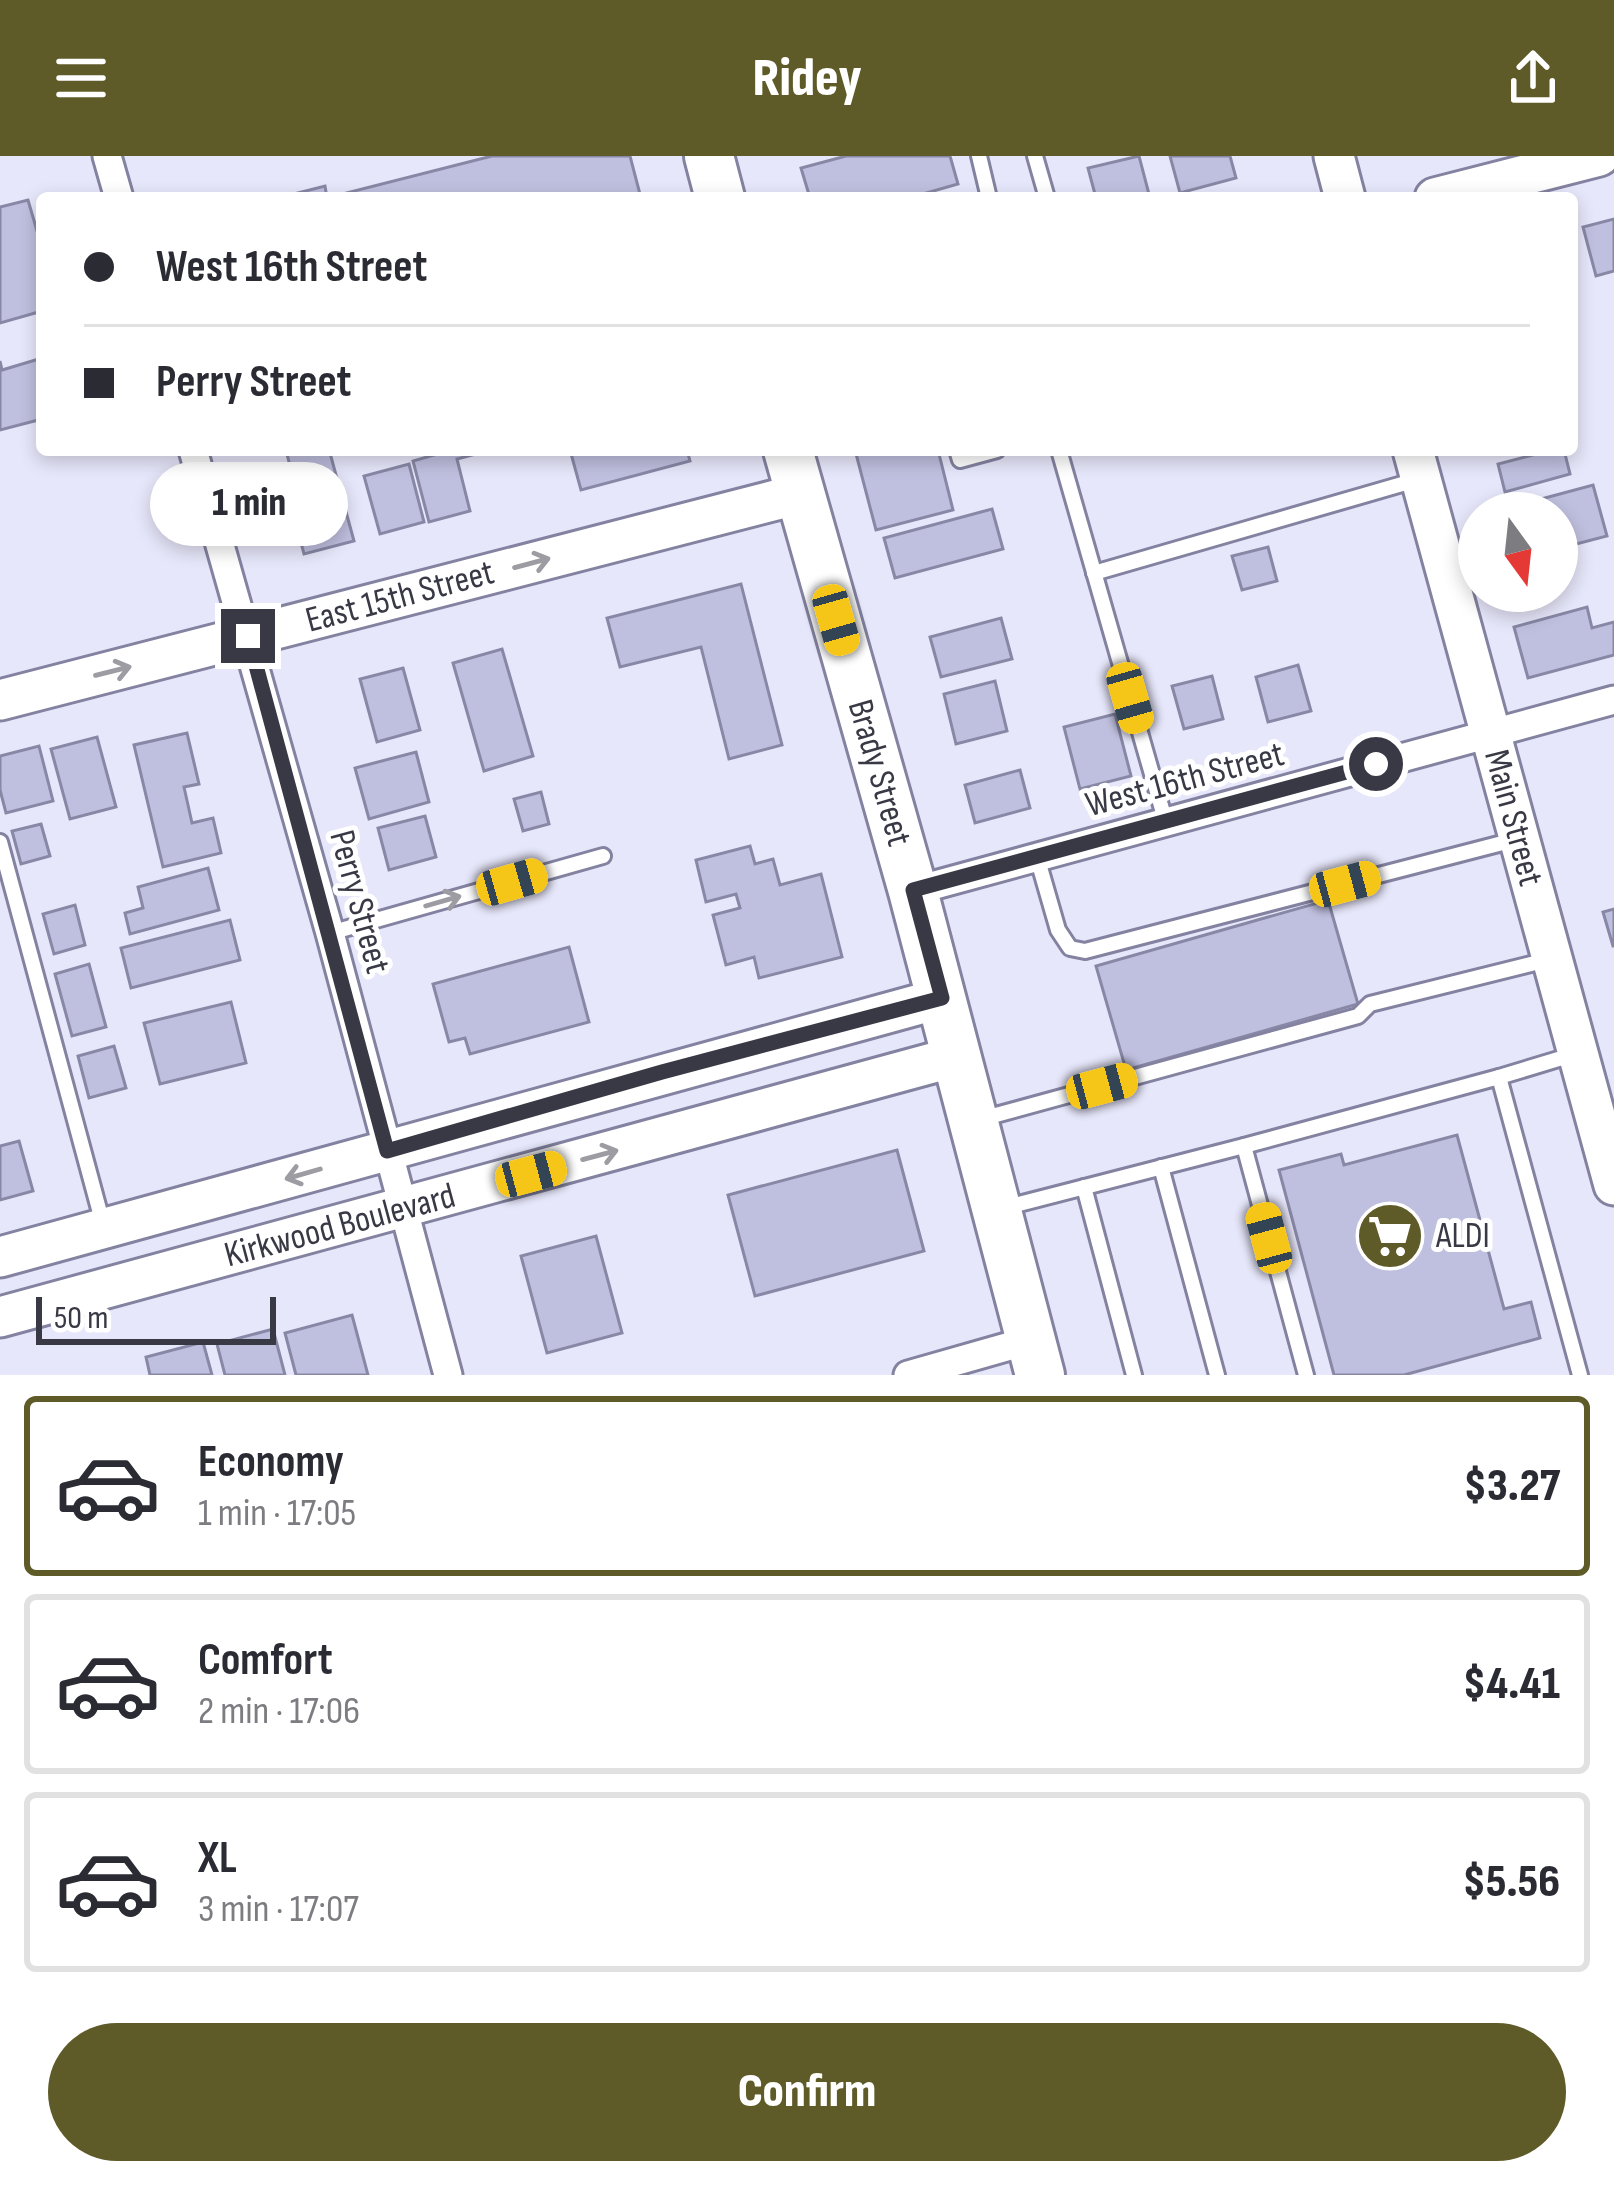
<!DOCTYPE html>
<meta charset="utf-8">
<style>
:root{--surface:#fff;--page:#f2f2f3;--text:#2b2b33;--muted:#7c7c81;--line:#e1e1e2;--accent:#5f5b28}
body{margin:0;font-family:"Sofia Sans Condensed",sans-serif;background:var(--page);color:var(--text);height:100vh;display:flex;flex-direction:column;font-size:45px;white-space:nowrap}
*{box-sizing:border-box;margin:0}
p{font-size:39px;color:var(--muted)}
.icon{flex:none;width:66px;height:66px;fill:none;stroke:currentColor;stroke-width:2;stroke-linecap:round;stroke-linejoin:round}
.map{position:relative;height:1219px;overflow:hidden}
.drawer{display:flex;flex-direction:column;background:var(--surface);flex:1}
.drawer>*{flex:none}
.hud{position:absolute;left:36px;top:36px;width:1542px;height:264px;border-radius:12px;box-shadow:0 6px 18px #0003;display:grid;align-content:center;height:264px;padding:0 48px;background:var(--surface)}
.needle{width:78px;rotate:165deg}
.controls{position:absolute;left:1458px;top:336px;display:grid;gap:24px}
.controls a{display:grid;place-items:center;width:120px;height:120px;border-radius:50%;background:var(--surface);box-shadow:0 6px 18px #0003;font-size:60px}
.scale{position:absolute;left:36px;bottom:30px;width:240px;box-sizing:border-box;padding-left:12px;border:6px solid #393946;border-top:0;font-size:33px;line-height:42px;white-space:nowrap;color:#393946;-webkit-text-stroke:9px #fff;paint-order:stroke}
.end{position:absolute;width:54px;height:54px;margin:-27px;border:15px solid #393946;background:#fff;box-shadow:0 0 0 6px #fff}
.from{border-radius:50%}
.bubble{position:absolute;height:84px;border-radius:42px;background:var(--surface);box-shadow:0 6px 18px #0003;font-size:39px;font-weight:800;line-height:84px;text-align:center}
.car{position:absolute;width:36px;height:72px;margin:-36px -18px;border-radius:15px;box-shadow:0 0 9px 3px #0007;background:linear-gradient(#f5c518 24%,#345 0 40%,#f5c518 0 76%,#345 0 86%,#f5c518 0)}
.hud b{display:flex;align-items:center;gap:42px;height:114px;font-size:45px}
.hud b+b{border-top:3px solid var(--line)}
.hud i{width:30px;height:30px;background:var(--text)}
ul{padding:21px 0 0;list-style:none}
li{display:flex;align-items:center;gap:36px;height:180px;margin:0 24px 18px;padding:0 24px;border:6px solid var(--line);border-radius:12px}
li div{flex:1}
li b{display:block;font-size:45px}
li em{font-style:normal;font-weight:800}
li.current{border-color:var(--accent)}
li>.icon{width:108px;height:108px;stroke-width:1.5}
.button{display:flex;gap:24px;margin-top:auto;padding:24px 48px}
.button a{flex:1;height:138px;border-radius:72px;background:var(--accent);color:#fff;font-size:48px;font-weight:800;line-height:138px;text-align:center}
header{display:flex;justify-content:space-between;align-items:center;height:156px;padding:0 48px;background:var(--accent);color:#fff;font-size:54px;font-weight:800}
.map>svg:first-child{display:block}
.building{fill:#bfbfdf;stroke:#8888a6;stroke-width:3}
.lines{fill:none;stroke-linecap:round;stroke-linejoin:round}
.lane-casing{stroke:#8383a1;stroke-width:20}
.street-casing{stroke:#8383a1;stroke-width:33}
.secondary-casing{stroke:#8383a1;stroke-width:45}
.highway-casing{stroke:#8383a1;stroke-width:54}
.lane{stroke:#fff;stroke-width:14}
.street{stroke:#fff;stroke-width:27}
.secondary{stroke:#fff;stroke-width:39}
.highway{stroke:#fff;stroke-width:48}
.oneway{stroke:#9c9ca2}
.route{stroke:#393946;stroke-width:15}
.labels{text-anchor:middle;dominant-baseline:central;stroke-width:10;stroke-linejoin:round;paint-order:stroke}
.street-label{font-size:36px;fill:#393946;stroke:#fff}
.poi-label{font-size:36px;fill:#393946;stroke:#fff;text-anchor:start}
</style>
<header><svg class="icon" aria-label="menu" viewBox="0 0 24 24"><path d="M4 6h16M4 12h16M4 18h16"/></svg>Ridey<svg class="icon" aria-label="share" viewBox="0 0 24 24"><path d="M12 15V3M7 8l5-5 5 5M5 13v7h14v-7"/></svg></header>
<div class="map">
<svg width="1614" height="1219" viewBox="0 0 1614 1219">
<rect width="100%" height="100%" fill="#e7e7fb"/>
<g class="building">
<path d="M492,0H630L641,42H282V41L325,30L327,42Z"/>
<path d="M846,0H950L958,28L909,42H810L801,12Z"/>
<path d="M1139,0L1150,42H1096L1088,12Z"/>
<path d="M1170,0H1230L1236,22L1180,37Z"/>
<path d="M28,44L42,92V155L0,167V51Z"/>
<path d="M1614,63V115L1596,120L1583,71Z"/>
<path d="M42,202V263L0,274V205L2,214Z"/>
<path d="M286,294H339L330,297L354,385L304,398L281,313L290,310Z"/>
<path d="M440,294H475L476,298L457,303L470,355L429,366L413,305L441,297Z"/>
<path d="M570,294H687L690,305L581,334Z"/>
<path d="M855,294H938L953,354L876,374Z"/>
<path d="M1552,294H1564L1570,318L1505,336L1498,308Z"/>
<path d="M409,308L424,366L380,378L364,320Z"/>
<path d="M1593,329L1607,380L1557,393V357H1517L1515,350Z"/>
<path d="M992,353L1003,393L895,422L884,382Z"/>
<path d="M1268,391L1277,425L1242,434L1232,400Z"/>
<path d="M741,428L782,589L729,603L701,491L620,511L607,462Z"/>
<path d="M1587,451L1592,472L1614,466V499L1528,522L1514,471Z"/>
<path d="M1001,462L1012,503L941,521L930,481Z"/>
<path d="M502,493L533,600L484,615L453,507Z"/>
<path d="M1298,509L1311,555L1268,566L1256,521Z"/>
<path d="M403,512L420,574L377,586L360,523Z"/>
<path d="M1212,520L1223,563L1184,573L1172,530Z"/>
<path d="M995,525L1007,575L956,588L944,538Z"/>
<path d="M1115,558L1131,620L1080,633L1064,571Z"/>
<path d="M187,577L199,628L184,631L192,667L213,662L221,697L163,711L134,589Z"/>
<path d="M97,581L116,651L70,663L51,593Z"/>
<path d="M39,590L53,645L6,657L0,634V600Z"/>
<path d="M416,596L429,646L369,663L355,612Z"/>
<path d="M1020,614L1030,652L975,667L965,629Z"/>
<path d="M541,636L549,668L523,675L514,643Z"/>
<path d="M425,660L436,701L389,714L378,672Z"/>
<path d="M41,668L50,700L21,708L12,675Z"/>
<path d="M750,690L755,708L773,703L780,729L821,718L842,801L759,822L754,801L726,809L713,759L740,752L736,738L706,746L696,704Z"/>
<path d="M208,712L219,754L130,778L125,757L143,752L138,731Z"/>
<path d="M1328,744L1358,848L1126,914L1096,810Z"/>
<path d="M75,749L85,789L54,798L43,758Z"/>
<path d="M1614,753V790H1613L1603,756Z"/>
<path d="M230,764L240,804L131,832L121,792Z"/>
<path d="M569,791L589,866L470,898L465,882L449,886L433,828Z"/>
<path d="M89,808L106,871L72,880L55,818Z"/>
<path d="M231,846L246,907L160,928L144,867Z"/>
<path d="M114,890L126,932L89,942L78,900Z"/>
<path d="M1457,979L1504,1153L1531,1146L1540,1182L1404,1219H1334L1279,1014L1341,998L1344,1009Z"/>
<path d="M19,985L33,1035L0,1044V990Z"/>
<path d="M897,994L924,1095L755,1140L728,1039Z"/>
<path d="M596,1080L622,1177L547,1197L521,1100Z"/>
<path d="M352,1159L368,1219H296L285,1177Z"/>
<path d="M273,1173L285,1219H225L217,1188Z"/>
<path d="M203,1186L212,1219H150L146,1201Z"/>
</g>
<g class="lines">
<g class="lane-casing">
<g id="lane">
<path d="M979,0L989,42"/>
<path d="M1035,0L1047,42"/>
<path d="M957,294L960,304L997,294"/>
<path d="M1059,294L1166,667"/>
<path d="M1094,417L1416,324"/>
<path d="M0,686L103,1068"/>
<path d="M1037,701L1058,774L1070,792L1085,795L1514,684"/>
<path d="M330,777L603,700"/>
<path d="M1499,921L1575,898"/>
<path d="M981,963L1358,860L1370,848L1547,804"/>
<path d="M1244,990L1499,921L1580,1219"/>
<path d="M1161,1011L1217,1219"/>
<path d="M1084,1031L1134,1219"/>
<path d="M1003,1052L1244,990L1306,1219"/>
</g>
</g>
<g class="street-casing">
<g id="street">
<path d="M107,0L119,42"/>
<path d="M193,294L330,777L448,1219"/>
<path d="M913,735L1614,544"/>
<path d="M908,1219L1031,1184"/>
</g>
</g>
<g class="secondary-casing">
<g id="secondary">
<path d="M1334,0L1345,42"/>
<path d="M1435,42L1599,0"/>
<path d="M1413,294L1614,1029"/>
<path d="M0,544L799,338"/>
<path d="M0,1101L942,842"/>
<path d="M0,1161L958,900"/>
</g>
</g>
<g class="highway-casing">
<g id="highway">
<path d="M709,0L720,42"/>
<path d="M788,294L913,735L1040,1219"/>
</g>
</g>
<use href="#lane" class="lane"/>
<use href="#street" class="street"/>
<use href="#secondary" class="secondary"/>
<use href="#highway" class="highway"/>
</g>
<defs><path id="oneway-shaft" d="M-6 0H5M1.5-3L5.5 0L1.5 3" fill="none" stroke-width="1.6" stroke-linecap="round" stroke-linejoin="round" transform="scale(3)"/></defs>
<g class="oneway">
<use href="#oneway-shaft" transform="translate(532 407) rotate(-15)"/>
<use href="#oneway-shaft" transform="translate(113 515) rotate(-14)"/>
<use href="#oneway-shaft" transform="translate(443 745) rotate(-16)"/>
<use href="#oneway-shaft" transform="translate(600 999) rotate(-15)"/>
<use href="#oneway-shaft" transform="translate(303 1018) rotate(164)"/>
</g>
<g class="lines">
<path class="route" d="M248,480L387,995L662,916L942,842L913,734L1376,608"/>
</g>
<defs>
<g id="supermarket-disc" transform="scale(3.45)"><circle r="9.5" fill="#5f5b28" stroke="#fff"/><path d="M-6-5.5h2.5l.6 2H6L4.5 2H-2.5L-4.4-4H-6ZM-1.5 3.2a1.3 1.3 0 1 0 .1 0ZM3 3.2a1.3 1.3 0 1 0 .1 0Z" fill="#fff"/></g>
</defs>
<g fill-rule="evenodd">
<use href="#supermarket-disc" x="1390" y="1080"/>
</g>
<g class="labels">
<g class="street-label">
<text transform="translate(400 441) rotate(-15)">East 15th Street</text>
<text transform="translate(879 617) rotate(74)">Brady Street</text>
<text transform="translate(1185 624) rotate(-15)">West 16th Street</text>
<text transform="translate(1513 662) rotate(75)">Main Street</text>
<text transform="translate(359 746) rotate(75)">Perry Street</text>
<text transform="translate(340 1070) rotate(-15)">Kirkwood Boulevard</text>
</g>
<g class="poi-label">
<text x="1436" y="1080">ALDI</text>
</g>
</g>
</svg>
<div class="controls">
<a><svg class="needle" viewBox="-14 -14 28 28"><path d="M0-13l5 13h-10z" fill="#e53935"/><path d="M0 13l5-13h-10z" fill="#7c7c81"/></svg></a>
</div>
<div class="scale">50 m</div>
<i class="end from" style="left:1376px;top:608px"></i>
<i class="end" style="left:248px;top:480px"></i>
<div class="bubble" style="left:150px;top:306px;width:198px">1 min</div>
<i class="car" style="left:836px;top:464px;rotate:164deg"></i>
<i class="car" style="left:1130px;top:542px;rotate:164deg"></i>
<i class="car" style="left:512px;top:726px;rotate:74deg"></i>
<i class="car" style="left:1345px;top:728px;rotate:75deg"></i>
<i class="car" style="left:1102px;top:930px;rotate:75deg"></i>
<i class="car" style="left:531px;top:1018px;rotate:75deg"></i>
<i class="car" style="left:1269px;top:1082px;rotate:345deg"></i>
<div class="hud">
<b><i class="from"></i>West 16th Street</b>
<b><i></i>Perry Street</b>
</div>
</div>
<section class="drawer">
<ul>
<li class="current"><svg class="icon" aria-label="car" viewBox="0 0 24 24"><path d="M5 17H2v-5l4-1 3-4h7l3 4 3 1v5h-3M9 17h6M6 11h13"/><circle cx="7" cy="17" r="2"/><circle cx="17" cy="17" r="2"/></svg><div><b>Economy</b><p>1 min · 17:05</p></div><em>$3.27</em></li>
<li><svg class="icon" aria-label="car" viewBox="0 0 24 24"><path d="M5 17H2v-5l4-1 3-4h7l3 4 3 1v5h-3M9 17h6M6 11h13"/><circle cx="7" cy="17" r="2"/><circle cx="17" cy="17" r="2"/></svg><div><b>Comfort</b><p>2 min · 17:06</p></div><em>$4.41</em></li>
<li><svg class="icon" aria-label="car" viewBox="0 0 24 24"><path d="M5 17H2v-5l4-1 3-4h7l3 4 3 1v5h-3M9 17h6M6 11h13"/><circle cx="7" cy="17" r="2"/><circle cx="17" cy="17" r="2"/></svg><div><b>XL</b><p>3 min · 17:07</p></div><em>$5.56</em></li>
</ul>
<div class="button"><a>Confirm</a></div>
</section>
